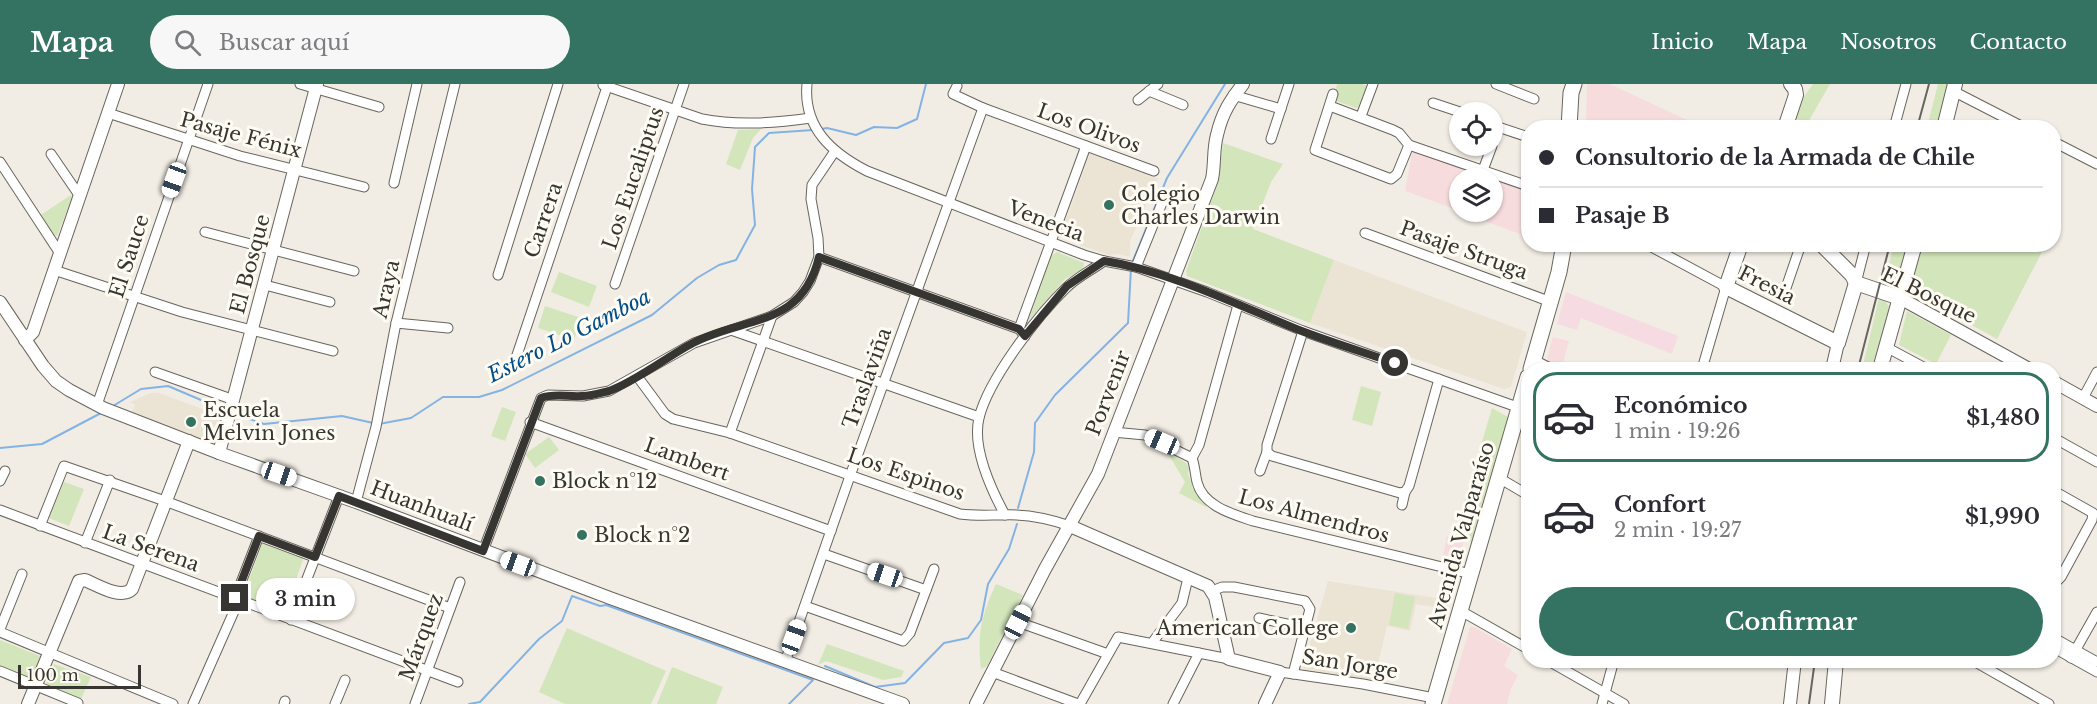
<!DOCTYPE html>
<html lang="es">
<meta charset="utf-8">
<style>
:root{--surface:#fff;--page:#f7f7f7;--text:#2b2b33;--muted:#7c7c81;--line:#e1e1e2;--accent:#347361}
body{margin:0;font-family:"Libre Baskerville",serif;background:var(--page);color:var(--text);height:100vh;display:flex;flex-direction:column;font-size:22px;white-space:nowrap}
*{box-sizing:border-box;margin:0}
p{font-size:20px;color:var(--muted)}
.icon{flex:none;width:33px;height:33px;fill:none;stroke:currentColor;stroke-width:2;stroke-linecap:round;stroke-linejoin:round}
.map{position:relative;flex:1;overflow:hidden}
.sheet{position:absolute;left:1521px;top:278px;width:540px;height:306px;display:flex;flex-direction:column;background:var(--surface);border-radius:24px;box-shadow:0 2px 4px #0004}
.sheet>*{flex:none}
.top-card{position:absolute;left:1521px;top:36px;width:540px;height:132px;border-radius:24px;box-shadow:0 2px 4px #0004;display:grid;align-content:center;height:132px;padding:0 18px;background:var(--surface)}
.fabs{position:absolute;left:1449px;top:18px;display:grid;gap:12px}
.fabs a{display:grid;place-items:center;width:54px;height:54px;border-radius:50%;background:var(--surface);box-shadow:0 2px 4px #0004;font-size:30px}
.scale{position:absolute;left:18px;bottom:15px;width:123px;box-sizing:border-box;padding-left:6px;border:3px solid #373531;border-top:0;font-size:16px;line-height:21px;white-space:nowrap;color:#373531;-webkit-text-stroke:4px #fefbf3;paint-order:stroke}
.end{position:absolute;width:27px;height:27px;margin:-14px;border:8px solid #373531;background:#fff;box-shadow:0 0 0 3px #fff}
.from{border-radius:50%}
.bubble{position:absolute;height:42px;border-radius:21px;background:var(--surface);box-shadow:0 2px 4px #0004;font-size:20px;font-weight:600;line-height:42px;text-align:center}
.car{position:absolute;width:18px;height:36px;margin:-18px -9px;border-radius:8px;box-shadow:0 0 4px 2px #0007;background:linear-gradient(#fff 24%,#345 0 40%,#fff 0 76%,#345 0 86%,#fff 0)}
.top-card b{display:flex;align-items:center;gap:21px;height:57px;font-size:22px}
.top-card b+b{border-top:2px solid var(--line)}
.top-card i{width:15px;height:15px;background:var(--text)}
ul{padding:10px 0 0;list-style:none}
li{display:flex;align-items:center;gap:18px;height:90px;margin:0 12px 9px;padding:0 6px;border:3px solid transparent;border-radius:24px}
li div{flex:1}
li b{display:block;font-size:22px}
li em{font-style:normal;font-weight:600}
li.current{border-color:var(--accent)}
li>.icon{width:54px;height:54px;stroke-width:1.5}
.cta{display:flex;gap:12px;margin-top:auto;padding:12px 18px}
.cta a{flex:1;height:69px;border-radius:36px;background:var(--accent);color:#fff;font-size:24px;font-weight:600;line-height:69px;text-align:center}
header{display:flex;align-items:center;gap:36px;box-sizing:border-box;height:84px;padding:0 30px;background:var(--accent);color:#fff}
header strong{font-size:28px}
nav{display:flex;gap:33px;margin-inline-start:auto;font-size:21px}
.search{width:420px;height:54px;background:var(--page);display:flex;align-items:center;gap:15px;box-sizing:border-box;padding:0 21px;border-radius:33px;color:var(--muted);font-size:22px}
.map>svg:first-child{display:block}
.commercial{fill:#f7dcde}
.industrial{fill:#f6dce2}
.built{fill:#ebe3d3}
.green{fill:#d3e5bb}
.lines{fill:none;stroke-linecap:round;stroke-linejoin:round}
.stream{stroke:#83b3e5;stroke-width:2}
.minor-casing{stroke:#69655d;stroke-width:11}
.tertiary-casing{stroke:#69655d;stroke-width:14}
.secondary-casing{stroke:#69655d;stroke-width:16}
.primary-casing{stroke:#69655d;stroke-width:17}
.minor{stroke:#fff;stroke-width:9}
.tertiary{stroke:#fff;stroke-width:12}
.secondary{stroke:#fff;stroke-width:14}
.primary{stroke:#fff;stroke-width:15}
.rail{stroke:#686560;stroke-width:2}
.route{stroke:#373531;stroke-width:8}
.poi-dot{fill:#347361;stroke:#fefbf3;stroke-width:2}
.labels{text-anchor:middle;dominant-baseline:central;stroke-width:6;stroke-linejoin:round;paint-order:stroke}
.street-label{font-size:20px;fill:#373531;stroke:#fefbf3}
.poi-label{font-size:20px;fill:#373531;stroke:#fefbf3;text-anchor:start}
.water-label{font-size:21px;font-style:italic;fill:#004d89;stroke:#fefbf3}
</style>
<header>
<strong>Mapa</strong>
<div class="search"><svg class="icon" aria-label="search" viewBox="0 0 24 24"><circle cx="10" cy="10" r="6"/><path d="M15 15l6 6"/></svg>Buscar aquí</div>
<nav><a>Inicio</a><a>Mapa</a><a>Nosotros</a><a>Contacto</a></nav>
</header>
<div class="map">
<svg width="2097" height="620" viewBox="0 0 2097 620">
<rect width="100%" height="100%" fill="#f2ede4"/>
<g class="commercial">
<path d="M1587,0H1610L1702,43H1586Z"/>
<path d="M1418,66L1528,106V153L1460,128H1492V94H1460V127L1405,107L1412,69Z"/>
<path d="M1553,253L1569,257L1562,283L1549,277L1547,274Z"/>
<path d="M1447,452L1464,456L1458,480L1442,476Z"/>
<path d="M1470,543H1474L1512,565L1504,582L1518,591L1511,605L1507,620H1447Z"/>
</g>
<path class="industrial" d="M1566,208L1678,252L1672,270L1581,234L1577,246L1557,240Z"/>
<g class="built">
<path d="M1090,69L1158,95L1130,157V173L1119,170L1109,171L1079,161V155L1062,147Z"/>
<path d="M1334,176L1527,248L1511,303L1504,305L1310,239Z"/>
<path d="M151,309H159L224,333L216,357L212,359L132,328L135,321L130,318Z"/>
<path d="M1328,497L1449,516L1446,525L1416,520L1410,547L1387,542L1374,596L1303,585Z"/>
</g>
<g class="green">
<path d="M1337,0H1362L1367,2L1358,23L1356,24L1333,16Z"/>
<path d="M1813,0H1830L1807,40L1795,34L1803,14Z"/>
<path d="M1938,0H1948L1937,43H1927Z"/>
<path d="M761,45L753,54L740,86L726,80L738,46Z"/>
<path d="M1223,59L1283,80L1271,98L1253,145L1334,176L1310,239L1187,192L1186,187L1218,98Z"/>
<path d="M71,111L72,114L57,152L51,150L39,132Z"/>
<path d="M1894,161H1907L1897,198L1888,203L1883,202Z"/>
<path d="M2037,161L2044,164L1997,255L1917,211L1911,203L1923,161Z"/>
<path d="M1057,168L1084,179L1083,185L1065,195L1029,236L1051,172Z"/>
<path d="M559,188L597,202L589,223L551,208Z"/>
<path d="M1879,214L1884,215L1890,224L1874,285H1862Z"/>
<path d="M545,222L581,234L574,256L538,244Z"/>
<path d="M1907,227L1951,251L1936,280L1899,261Z"/>
<path d="M1361,302L1381,308L1372,342L1352,336Z"/>
<path d="M502,323L516,328L505,357L491,352Z"/>
<path d="M1492,324L1508,333L1472,458L1454,453Z"/>
<path d="M549,353L559,366L535,384L525,370Z"/>
<path d="M1166,366L1186,379L1189,384L1188,390L1194,406L1208,424L1179,409L1185,398Z"/>
<path d="M64,398L84,405L69,442L49,434Z"/>
<path d="M263,458L304,473L284,528L243,512Z"/>
<path d="M996,500L1023,511L987,582L981,585C977,550 981,532 996,500Z"/>
<path d="M1395,509L1415,513L1408,545L1389,541Z"/>
<path d="M567,544L666,587L651,620H565L539,608Z"/>
<path d="M0,556L40,572L30,598L0,584Z"/>
<path d="M827,560L904,587L901,593L883,596L826,577L818,581Z"/>
<path d="M54,580L91,593L80,617L45,603Z"/>
<path d="M672,583L723,603L716,620H657Z"/>
</g>
<g class="lines">
<g class="stream">
<path d="M821,45L827,44L856,51L874,43L897,44L917,35L926,0"/>
<path d="M1132,179L1167,94L1225,0"/>
<path d="M113,322L141,305L168,302L227,327"/>
<path d="M235,330L264,340L342,332L373,339"/>
<path d="M379,340L411,334L443,313H479L502,306L652,231L697,194L719,181L736,176L755,141L752,105L755,63L769,49L813,46"/>
<path d="M0,364L42,360L103,328"/>
<path d="M1018,424L1034,368L1035,339L1055,311L1128,239L1131,184"/>
<path d="M825,582L875,603L905,599L944,559L968,554L981,536L988,500L1009,465L1017,440"/>
<path d="M469,620L480,618L539,555L562,537L572,512L600,522L606,521L813,596L789,620"/>
</g>
<g class="minor-casing">
<g id="minor">
<path d="M300,0L379,23"/>
<path d="M807,0C803,44 832,69 867,87L1084,171L1104,177L1136,183L1207,208L1303,247L1520,324"/>
<path d="M1496,0L1534,15"/>
<path d="M603,1L702,35C738,42 775,39 811,34"/>
<path d="M957,2L953,10L983,24L1154,87"/>
<path d="M1149,7L1183,21"/>
<path d="M1953,7L2025,44"/>
<path d="M1333,10L1315,66L1391,95L1397,90L1409,61"/>
<path d="M1233,11L1281,25"/>
<path d="M1138,16L1158,0"/>
<path d="M1433,19L1460,28"/>
<path d="M1330,22L1393,46L1399,49L1409,61"/>
<path d="M108,29L240,72L364,103"/>
<path d="M1361,32L1373,0"/>
<path d="M1492,41L1528,53"/>
<path d="M1894,44L1906,0"/>
<path d="M1271,55L1289,0"/>
<path d="M2054,58L2097,80"/>
<path d="M1409,61L1528,102"/>
<path d="M51,70L79,111"/>
<path d="M0,78L59,168"/>
<path d="M1483,86L1492,62"/>
<path d="M394,99L417,0"/>
<path d="M205,148L354,187"/>
<path d="M1365,149L1551,218"/>
<path d="M1646,160L1726,203L1702,285"/>
<path d="M819,173L1019,245L1025,252"/>
<path d="M1136,183L1162,119"/>
<path d="M54,186L182,228L333,267"/>
<path d="M498,191L558,0"/>
<path d="M1856,199L1866,160"/>
<path d="M615,200L684,0"/>
<path d="M265,201L330,218"/>
<path d="M1786,204L1801,160"/>
<path d="M396,239L448,244"/>
<path d="M1019,245L1086,62"/>
<path d="M731,246L979,333"/>
<path d="M1303,247L1267,361V368L1272,372L1400,409L1405,408L1409,402L1439,295"/>
<path d="M1886,263L1927,285"/>
<path d="M1534,276L1552,285"/>
<path d="M513,283L608,0"/>
<path d="M155,288L234,316"/>
<path d="M637,292L665,330L673,335L730,349L960,430C975,432 989,431 1003,431C1025,430 1050,435 1070,442"/>
<path d="M2083,314L2097,288"/>
<path d="M97,321L208,0"/>
<path d="M530,338L831,447"/>
<path d="M1113,348L1145,351L1192,374C1195,382 1195,390 1197,398C1203,422 1232,430 1253,437L1471,490"/>
<path d="M730,349L772,232"/>
<path d="M2054,354L2097,378"/>
<path d="M1192,374L1199,361L1238,221"/>
<path d="M1260,387L1267,368"/>
<path d="M1499,394L1528,411"/>
<path d="M0,397L5,387"/>
<path d="M2054,407L2093,429L2092,436L2061,493L2056,498H2054"/>
<path d="M356,418L376,343L396,239L455,0"/>
<path d="M1402,421L1405,408"/>
<path d="M0,426L458,598"/>
<path d="M1005,431C991,405 972,363 979,334C988,296 1038,231 1066,204C1077,193 1092,186 1104,177"/>
<path d="M40,442L64,382L165,417L450,524"/>
<path d="M85,459L110,396"/>
<path d="M483,467L541,314L548,311L583,312L609,307L694,259L772,232L794,218L803,208L810,197L819,173L818,154L811,115L812,101L835,67"/>
<path d="M824,470L926,506"/>
<path d="M1212,507L1222,503H1234L1305,517L1310,525L1293,590"/>
<path d="M235,514L259,452"/>
<path d="M805,522L903,557L910,549L934,485"/>
<path d="M1461,527L1528,565"/>
<path d="M1259,534L1306,544"/>
<path d="M291,536L339,412"/>
<path d="M1018,538L1108,570"/>
<path d="M0,545L22,490"/>
<path d="M0,548L173,620"/>
<path d="M2054,554L2097,578"/>
<path d="M1152,559L1182,519L1188,494"/>
<path d="M2054,564L2097,588"/>
<path d="M2071,574L2097,528"/>
<path d="M1547,576L1624,620"/>
<path d="M1972,576L2049,620"/>
<path d="M785,578L850,392L983,24"/>
<path d="M0,587L78,619"/>
<path d="M992,588L1078,620"/>
<path d="M1280,588L1363,600L1434,614"/>
<path d="M193,620L239,516"/>
<path d="M284,620L285,617"/>
<path d="M335,620L345,596"/>
<path d="M415,620L460,498"/>
<path d="M1080,620L1118,553L1229,575"/>
<path d="M1173,620L1199,569"/>
<path d="M1602,620L1614,576"/>
</g>
</g>
<g class="tertiary-casing">
<g id="tertiary">
<path d="M1900,214L2029,285"/>
<path d="M0,218L43,282L56,297L69,306L103,324L219,369L356,418L610,514L903,620"/>
<path d="M25,256L33,248L118,0"/>
<path d="M1832,285L1838,259"/>
<path d="M2054,298L2097,322"/>
<path d="M219,369L317,0"/>
<path d="M1070,442L1208,502L1215,513L1229,575L1280,588L1265,620"/>
<path d="M28,620L79,497L85,496C97,501 121,516 132,505L189,357"/>
<path d="M976,620L1045,485L1098,390L1212,95C1215,81 1213,65 1217,51C1222,29 1230,17 1243,0"/>
<path d="M1790,620L1795,576"/>
</g>
</g>
<g class="secondary-casing">
<g id="secondary">
<path d="M1785,44L1796,11L1795,5L1791,0"/>
<path d="M1944,44L1955,0"/>
<path d="M1741,160L1726,203L1838,259L1856,199"/>
<path d="M1821,160L1852,191L1856,199L1900,214"/>
<path d="M1880,285L1915,160"/>
<path d="M1832,620L1836,576"/>
</g>
</g>
<g class="primary-casing">
<g id="primary">
<path d="M1569,44L1571,9L1574,0"/>
<path d="M1531,285L1559,188L1564,160"/>
<path d="M1433,620L1528,293"/>
</g>
</g>
<use href="#minor" class="minor"/>
<use href="#tertiary" class="tertiary"/>
<use href="#secondary" class="secondary"/>
<use href="#primary" class="primary"/>
<g class="rail">
<path d="M1917,44L1929,0"/>
<path d="M1858,285L1890,160"/>
<path d="M1809,620L1815,576"/>
</g>
</g>
<g class="lines">
<path class="route" d="M235,514L259,452L315,473L339,412L483,467L541,314C554,309 568,313 582,312C591,312 601,309 609,307C635,298 668,272 693,259C744,232 802,244 819,173L1019,245L1025,252L1067,202L1104,177C1169,187 1238,221 1299,246C1330,258 1363,268 1395,279"/>
</g>
<g class="poi-dot">
<circle cx="1109" cy="121" r="6"/>
<circle cx="191" cy="338" r="6"/>
<circle cx="540" cy="397" r="6"/>
<circle cx="582" cy="451" r="6"/>
<circle cx="1351" cy="544" r="6"/>
</g>
<g class="labels">
<g class="street-label">
<text transform="translate(1089 44) rotate(20)">Los Olivos</text>
<text transform="translate(241 51) rotate(15)">Pasaje Fénix</text>
<text transform="translate(633 94) rotate(-71)">Los Eucaliptus</text>
<text transform="translate(543 136) rotate(-71)">Carrera</text>
<text transform="translate(1046 137) rotate(21)">Venecia</text>
<text transform="translate(1464 166) rotate(20)">Pasaje Struga</text>
<text transform="translate(129 172) rotate(-72)">El Sauce</text>
<text transform="translate(250 180) rotate(-75)">El Bosque</text>
<text transform="translate(1767 201) rotate(27)">Fresia</text>
<text transform="translate(386 205) rotate(-77)">Araya</text>
<text transform="translate(1929 211) rotate(26)">El Bosque</text>
<text transform="translate(867 294) rotate(-70)">Traslaviña</text>
<text transform="translate(1108 309) rotate(-69)">Porvenir</text>
<text transform="translate(687 375) rotate(20)">Lambert</text>
<text transform="translate(906 390) rotate(19)">Los Espinos</text>
<text transform="translate(422 422) rotate(21)">Huanhualí</text>
<text transform="translate(1314 432) rotate(15)">Los Almendros</text>
<text transform="translate(1461 451) rotate(-74)">Avenida Valparaíso</text>
<text transform="translate(151 464) rotate(20)">La Serena</text>
<text transform="translate(421 553) rotate(-70)">Márquez</text>
<text transform="translate(1350 580) rotate(9)">San Jorge</text>
</g>
<g class="poi-label">
<text x="1121" y="110">Colegio<tspan x="1121" dy="23">Charles Darwin</tspan></text>
<text x="203" y="326">Escuela<tspan x="203" dy="23">Melvin Jones</tspan></text>
<text x="552" y="397">Block n°12</text>
<text x="594" y="451">Block n°2</text>
<text x="1339" y="544" text-anchor="end">American College</text>
</g>
<g class="water-label">
<text transform="translate(569 252) rotate(-27)">Estero Lo Gamboa</text>
</g>
</g>
</svg>
<div class="fabs">
<a><svg class="icon" aria-label="locate" viewBox="0 0 24 24"><circle cx="12" cy="12" r="6"/><path d="M12 2v4M12 18v4M2 12h4M18 12h4"/></svg></a>
<a><svg class="icon" aria-label="layers" viewBox="0 0 24 24"><path d="M12 4l9 5-9 5-9-5zM3 14l9 5 9-5"/></svg></a>
</div>
<div class="scale">100 m</div>
<i class="end from" style="left:1395px;top:279px"></i>
<i class="end" style="left:235px;top:514px"></i>
<div class="bubble" style="left:256px;top:494px;width:99px">3 min</div>
<i class="car" style="left:174px;top:96px;rotate:200deg"></i>
<i class="car" style="left:1162px;top:358px;rotate:293deg"></i>
<i class="car" style="left:279px;top:390px;rotate:109deg"></i>
<i class="car" style="left:518px;top:480px;rotate:290deg"></i>
<i class="car" style="left:885px;top:491px;rotate:289deg"></i>
<i class="car" style="left:1018px;top:538px;rotate:27deg"></i>
<i class="car" style="left:794px;top:553px;rotate:20deg"></i>
<div class="top-card">
<b><i class="from"></i>Consultorio de la Armada de Chile</b>
<b><i></i>Pasaje B</b>
</div>
<section class="sheet">
<ul>
<li class="current"><svg class="icon" aria-label="car" viewBox="0 0 24 24"><path d="M5 17H2v-5l4-1 3-4h7l3 4 3 1v5h-3M9 17h6M6 11h13"/><circle cx="7" cy="17" r="2"/><circle cx="17" cy="17" r="2"/></svg><div><b>Económico</b><p>1 min · 19:26</p></div><em>$1,480</em></li>
<li><svg class="icon" aria-label="car" viewBox="0 0 24 24"><path d="M5 17H2v-5l4-1 3-4h7l3 4 3 1v5h-3M9 17h6M6 11h13"/><circle cx="7" cy="17" r="2"/><circle cx="17" cy="17" r="2"/></svg><div><b>Confort</b><p>2 min · 19:27</p></div><em>$1,990</em></li>
</ul>
<div class="cta"><a>Confirmar</a></div>
</section>
</div>
